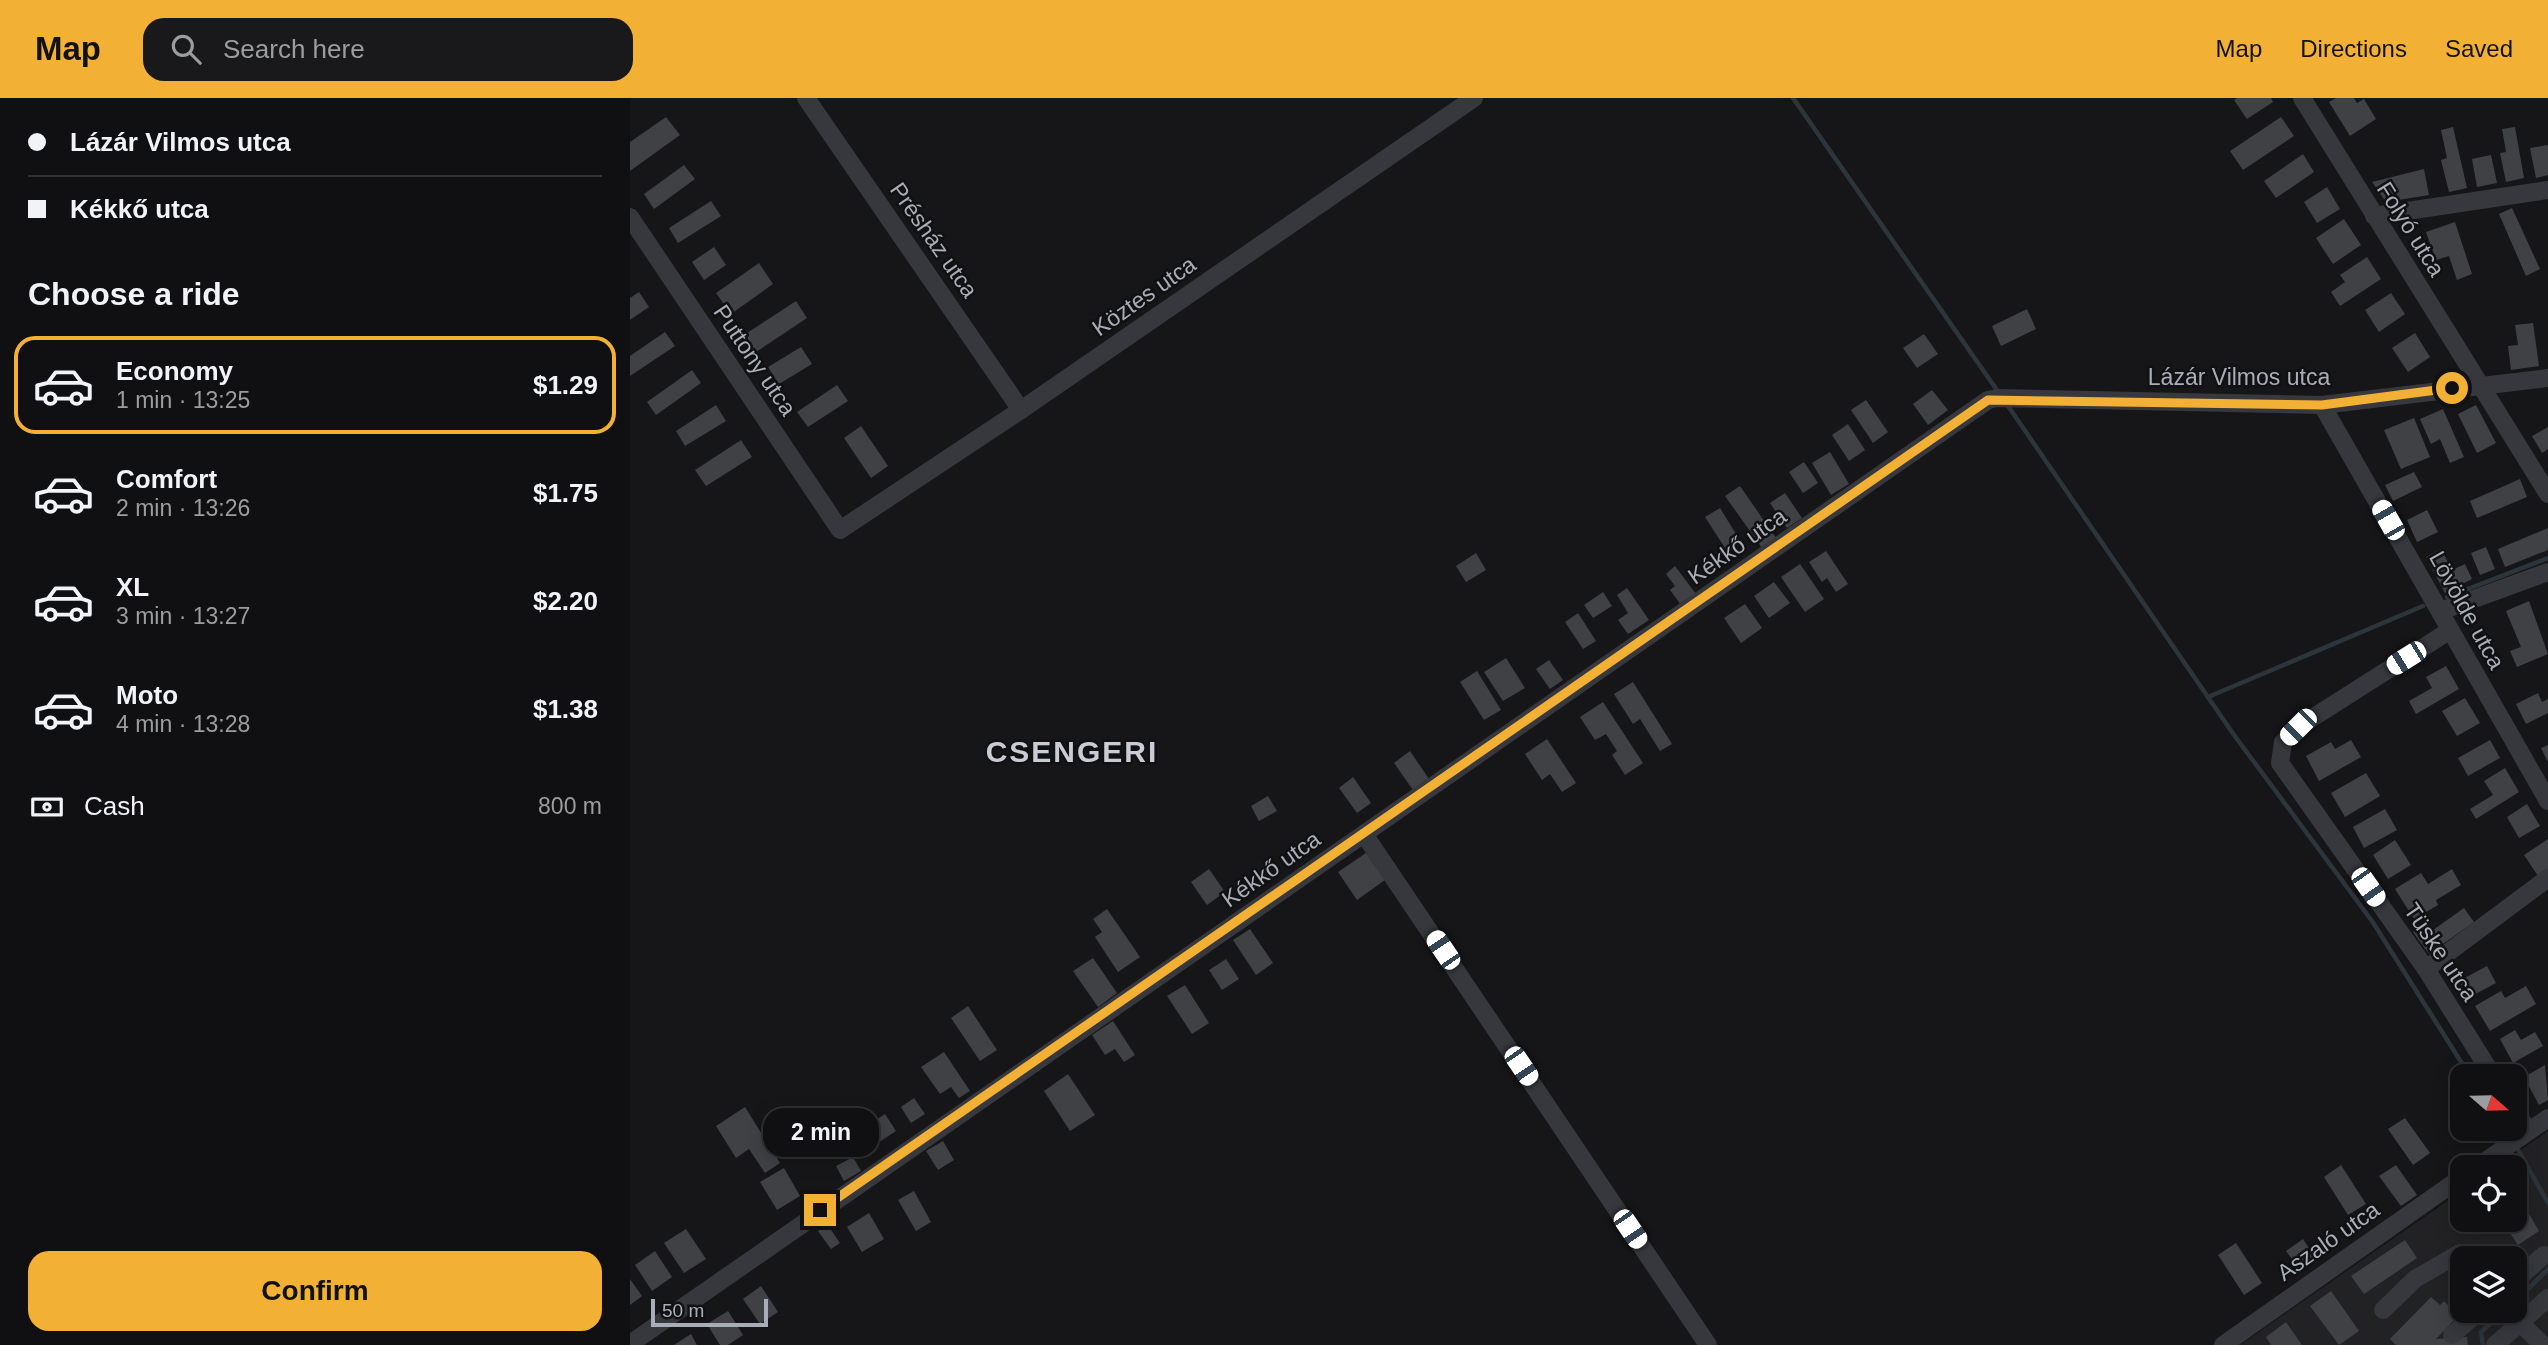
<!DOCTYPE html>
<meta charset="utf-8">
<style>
:root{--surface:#101012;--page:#19191b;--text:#f1f3f6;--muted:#9c9d9f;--line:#303032;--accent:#f2b134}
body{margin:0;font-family:Arial,sans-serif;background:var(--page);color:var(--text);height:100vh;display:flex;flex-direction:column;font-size:26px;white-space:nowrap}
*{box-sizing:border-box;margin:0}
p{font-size:23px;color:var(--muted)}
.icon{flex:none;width:38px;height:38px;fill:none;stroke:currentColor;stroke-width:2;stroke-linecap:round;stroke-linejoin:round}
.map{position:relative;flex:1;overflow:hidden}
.panel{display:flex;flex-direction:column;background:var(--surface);width:630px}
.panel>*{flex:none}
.banner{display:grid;align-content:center;height:154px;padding:0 28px;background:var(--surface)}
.needle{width:46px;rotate:110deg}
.controls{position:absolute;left:1820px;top:966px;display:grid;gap:14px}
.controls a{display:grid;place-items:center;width:77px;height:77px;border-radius:14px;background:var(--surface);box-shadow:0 4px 18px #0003,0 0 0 2px var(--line);font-size:35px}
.scale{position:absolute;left:21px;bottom:18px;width:117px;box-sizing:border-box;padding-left:7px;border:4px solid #a8adb8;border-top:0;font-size:19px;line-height:24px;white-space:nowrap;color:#a8adb8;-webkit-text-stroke:5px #111113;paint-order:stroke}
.end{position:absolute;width:32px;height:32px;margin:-16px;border:9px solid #f2b134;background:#111;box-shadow:0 0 0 4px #111}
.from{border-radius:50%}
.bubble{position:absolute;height:49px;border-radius:21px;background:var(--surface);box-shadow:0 4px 18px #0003,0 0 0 2px var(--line);font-size:23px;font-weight:800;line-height:49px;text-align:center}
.car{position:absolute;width:21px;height:42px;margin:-21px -10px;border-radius:9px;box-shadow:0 0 5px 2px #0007;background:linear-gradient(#fff 24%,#345 0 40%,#fff 0 76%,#345 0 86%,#fff 0)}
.banner b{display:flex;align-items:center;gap:24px;height:66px;font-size:26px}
.banner b+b{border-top:2px solid var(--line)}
.banner i{width:18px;height:18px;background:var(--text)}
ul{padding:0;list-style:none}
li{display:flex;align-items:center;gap:21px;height:98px;margin:0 14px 10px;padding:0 14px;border:4px solid transparent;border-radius:21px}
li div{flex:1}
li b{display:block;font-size:26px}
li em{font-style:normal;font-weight:800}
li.active{border-color:var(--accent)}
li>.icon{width:63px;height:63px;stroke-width:1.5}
h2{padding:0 28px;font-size:32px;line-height:84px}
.pay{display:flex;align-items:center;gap:18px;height:77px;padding:0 28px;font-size:26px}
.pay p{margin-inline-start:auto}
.cta{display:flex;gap:14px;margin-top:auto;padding:14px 28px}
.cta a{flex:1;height:80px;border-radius:21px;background:var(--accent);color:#111;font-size:28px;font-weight:800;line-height:80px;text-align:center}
header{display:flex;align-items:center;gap:42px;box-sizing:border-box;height:98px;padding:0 35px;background:var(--accent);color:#111}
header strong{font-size:33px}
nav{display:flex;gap:38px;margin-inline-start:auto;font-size:24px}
.search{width:490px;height:63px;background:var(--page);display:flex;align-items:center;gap:18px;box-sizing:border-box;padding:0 24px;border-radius:21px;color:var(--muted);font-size:26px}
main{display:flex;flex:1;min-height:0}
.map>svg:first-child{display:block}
.built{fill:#222225;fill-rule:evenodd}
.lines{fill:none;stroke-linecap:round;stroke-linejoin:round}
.stream{stroke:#2c353c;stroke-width:4.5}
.building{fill:#404145}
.minor{stroke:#37383d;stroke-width:18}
.route{stroke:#f2b134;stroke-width:9}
.labels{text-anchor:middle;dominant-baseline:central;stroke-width:5;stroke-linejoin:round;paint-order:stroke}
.street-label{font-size:23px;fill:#a8adb8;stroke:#111113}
.district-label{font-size:30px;font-weight:bold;letter-spacing:2px;fill:#c9ccd4;stroke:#111113}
</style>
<header>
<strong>Map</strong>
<div class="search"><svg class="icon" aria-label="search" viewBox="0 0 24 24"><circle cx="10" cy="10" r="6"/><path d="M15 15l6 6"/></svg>Search here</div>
<nav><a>Map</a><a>Directions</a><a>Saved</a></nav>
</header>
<main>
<section class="panel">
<div class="banner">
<b><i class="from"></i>Lázár Vilmos utca</b>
<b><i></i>Kékkő utca</b>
</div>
<h2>Choose a ride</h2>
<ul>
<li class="active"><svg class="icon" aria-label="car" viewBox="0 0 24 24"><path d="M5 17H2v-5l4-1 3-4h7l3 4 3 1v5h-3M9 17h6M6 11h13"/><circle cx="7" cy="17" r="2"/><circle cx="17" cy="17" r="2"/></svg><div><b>Economy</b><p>1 min · 13:25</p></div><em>$1.29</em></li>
<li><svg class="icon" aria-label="car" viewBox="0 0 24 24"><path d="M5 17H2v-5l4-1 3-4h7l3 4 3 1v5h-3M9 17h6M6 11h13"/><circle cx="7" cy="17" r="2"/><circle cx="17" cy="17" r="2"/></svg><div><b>Comfort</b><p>2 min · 13:26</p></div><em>$1.75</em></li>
<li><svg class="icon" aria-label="car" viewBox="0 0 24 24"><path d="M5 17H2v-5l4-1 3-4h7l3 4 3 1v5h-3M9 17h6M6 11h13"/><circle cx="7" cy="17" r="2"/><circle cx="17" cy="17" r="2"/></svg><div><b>XL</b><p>3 min · 13:27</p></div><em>$2.20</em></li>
<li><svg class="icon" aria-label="car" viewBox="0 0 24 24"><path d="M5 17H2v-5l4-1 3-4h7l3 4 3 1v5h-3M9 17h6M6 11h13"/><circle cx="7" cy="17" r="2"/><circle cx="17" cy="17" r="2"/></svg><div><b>Moto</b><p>4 min · 13:28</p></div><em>$1.38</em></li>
</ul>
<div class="pay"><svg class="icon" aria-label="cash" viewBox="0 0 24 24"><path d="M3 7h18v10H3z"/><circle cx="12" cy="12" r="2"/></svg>Cash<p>800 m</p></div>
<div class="cta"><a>Confirm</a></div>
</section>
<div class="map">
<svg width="1918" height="1247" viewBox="0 0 1918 1247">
<rect width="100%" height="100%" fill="#161618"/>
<path class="built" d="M1918,1033V1247H1610L1832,1093V1122H1885V1069H1866ZM1832,1160H1885V1213H1832Z"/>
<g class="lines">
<g class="stream">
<path d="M1163,0L1369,295"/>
<path d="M1376,305L1604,637L1742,823L1840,978"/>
<path d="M1817,499L1918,460"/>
<path d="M1578,599L1793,508"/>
<path d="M1876,1031L1881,1040"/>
<path d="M1886,1048L1918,1105"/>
<path d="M1885,1204L1918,1171"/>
<path d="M1853,1247L1851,1234L1874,1213"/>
</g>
</g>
<g class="building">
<path d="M1607,0H1641L1643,4L1617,21L1604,2Z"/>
<path d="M1706,0H1724L1727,5L1734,1L1746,21L1720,38L1699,4Z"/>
<path d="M36,19L50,37L0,73V44Z"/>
<path d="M1651,19L1664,38L1613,72L1600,53Z"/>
<path d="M1823,29L1837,90L1819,94L1811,62L1817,60L1811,32Z"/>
<path d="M1885,29L1894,80L1876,84L1870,55L1876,54L1872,31Z"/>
<path d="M1918,47V77L1906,80L1900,50Z"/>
<path d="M1673,56L1684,74L1646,100L1634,83Z"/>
<path d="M1861,57L1867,85L1847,89L1842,61Z"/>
<path d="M54,67L65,81L24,111L14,96Z"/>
<path d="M1794,71L1799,97L1756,104L1742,84Z"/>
<path d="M1697,89L1710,111L1687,125L1674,104Z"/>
<path d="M81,103L91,118L48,145L39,130Z"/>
<path d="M1882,110L1910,171L1896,178L1869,116Z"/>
<path d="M1714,121L1731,147L1703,166L1686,140Z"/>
<path d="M1825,124L1842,176L1827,182L1819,158L1806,162L1796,134Z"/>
<path d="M84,149L96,167L74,182L62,164Z"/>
<path d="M1737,159L1751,181L1710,208L1701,194L1715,184L1710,177Z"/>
<path d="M129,165L143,186L101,216L86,195Z"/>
<path d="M9,194L19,209L0,222V200Z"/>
<path d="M1761,195L1775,216L1749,234L1735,212Z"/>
<path d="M166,203L177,220L126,254L114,237Z"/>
<path d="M1397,211L1406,231L1371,248L1362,228Z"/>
<path d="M1903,225L1909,268L1881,272L1878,248L1888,247L1885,227Z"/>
<path d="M35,234L45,248L0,278V258Z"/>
<path d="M1785,235L1800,259L1778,274L1762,250Z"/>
<path d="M1294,236L1308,256L1287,270L1273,250Z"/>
<path d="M171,249L182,266L149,286L138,269Z"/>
<path d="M62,272L71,285L26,317L17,304Z"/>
<path d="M207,287L218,303L178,329L167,314Z"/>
<path d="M1302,292L1318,312L1298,327L1283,306Z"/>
<path d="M1236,302L1258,334L1243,345L1221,312Z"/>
<path d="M86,307L96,323L55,348L46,333Z"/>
<path d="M1846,307L1866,345L1847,355L1828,316Z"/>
<path d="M1813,311L1834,359L1820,365L1810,341L1801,346L1790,321Z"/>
<path d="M1784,320L1800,359L1771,371L1754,332Z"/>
<path d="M1218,326L1235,352L1219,363L1202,337Z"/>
<path d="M231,328L258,368L241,380L214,340Z"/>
<path d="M1918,329V351L1912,355L1902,338Z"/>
<path d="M111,342L122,359L76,388L65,372Z"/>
<path d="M1200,354L1219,386L1201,397L1182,365Z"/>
<path d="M1174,364L1188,385L1173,395L1159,374Z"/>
<path d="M1784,374L1792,389L1763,403L1755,387Z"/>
<path d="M1890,381L1897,399L1847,420L1840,403Z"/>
<path d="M1110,388L1146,440L1132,450L1095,398Z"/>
<path d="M1155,395L1172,420L1157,430L1140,405Z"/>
<path d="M1090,410L1111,444L1097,453L1075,419Z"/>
<path d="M1797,412L1808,434L1787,444L1777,422Z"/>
<path d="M1918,430V452L1875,469L1868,451Z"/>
<path d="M1856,449L1865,471L1850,477L1841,455Z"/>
<path d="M1811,451L1822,472L1835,466L1842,481L1815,495L1796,459Z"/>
<path d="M1196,453L1218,486L1206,494L1197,480L1192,484L1179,464Z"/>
<path d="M846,455L856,472L836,484L826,468Z"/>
<path d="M1170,466L1194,501L1175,514L1151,479Z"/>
<path d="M1045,468L1066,496L1051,507L1040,492L1045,488L1036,476Z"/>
<path d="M1144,484L1160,505L1139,520L1124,498Z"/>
<path d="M997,490L1019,522L998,536L988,522L998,515L987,497Z"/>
<path d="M973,494L982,508L963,520L954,507Z"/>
<path d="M1899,503L1918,556L1887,569L1880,553L1891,549L1876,513Z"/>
<path d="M1115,506L1132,530L1111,545L1094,520Z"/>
<path d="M948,515L966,543L953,551L935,524Z"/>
<path d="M876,560L895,590L873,603L854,574Z"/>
<path d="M919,562L933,582L920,591L906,571Z"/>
<path d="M1816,568L1829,591L1786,616L1779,603L1802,590L1796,579Z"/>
<path d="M847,573L871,612L854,622L830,584Z"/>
<path d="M1003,584L1042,646L1030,653L1010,621L1003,626L984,596Z"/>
<path d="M1908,595L1912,604L1918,601V615L1896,626L1886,606Z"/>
<path d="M1835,600L1850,625L1827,638L1812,613Z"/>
<path d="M973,604L1013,665L995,677L982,657L987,653L976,636L965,642L950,619Z"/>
<path d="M917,641L946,685L932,694L920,676L912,682L895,656Z"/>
<path d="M1721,642L1731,659L1689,683L1676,658L1701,644L1705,651Z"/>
<path d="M1860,642L1870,660L1838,678L1828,660Z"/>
<path d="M1918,647V664L1911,650Z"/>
<path d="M780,653L799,681L783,692L764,665Z"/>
<path d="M1875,670L1889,694L1846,721L1840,711L1863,697L1854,683Z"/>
<path d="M1736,675L1750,698L1715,719L1701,695Z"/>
<path d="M723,679L741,705L727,715L709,690Z"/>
<path d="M638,698L647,713L629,723L621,708Z"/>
<path d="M1897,706L1910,728L1889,740L1877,719Z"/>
<path d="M1755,711L1767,732L1734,750L1723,729Z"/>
<path d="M1918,741V771L1908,778L1894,757Z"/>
<path d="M1765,742L1781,767L1758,781L1743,757Z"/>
<path d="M736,755L755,782L727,802L708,774Z"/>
<path d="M579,771L595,794L577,807L561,784Z"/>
<path d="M1822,771L1831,787L1806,802L1808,807L1784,821L1765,791L1791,775L1798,786Z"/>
<path d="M1834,810L1844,824L1799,856L1783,834L1798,824L1803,832Z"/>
<path d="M477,811L510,859L488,874L465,839L472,834L463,821Z"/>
<path d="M620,831L643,865L626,877L603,842Z"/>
<path d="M463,860L487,895L468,909L443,873Z"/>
<path d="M596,861L609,881L592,892L579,872Z"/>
<path d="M1857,868L1866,885L1838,900L1829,883Z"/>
<path d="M555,887L579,925L562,936L537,898Z"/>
<path d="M1896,888L1906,906L1860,933L1845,908L1871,893L1875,900Z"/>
<path d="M338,908L367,952L350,963L321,920Z"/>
<path d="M483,923L505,957L494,964L485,951L475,957L462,937Z"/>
<path d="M1885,932L1891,942L1905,934L1913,948L1883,965L1870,941Z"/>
<path d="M314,954L340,993L329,1000L321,989L310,996L291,969Z"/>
<path d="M1915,967L1918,1002L1909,1007L1894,979Z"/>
<path d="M438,976L465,1017L440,1033L414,993Z"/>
<path d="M284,1000L295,1016L281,1025L271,1009Z"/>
<path d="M115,1009L150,1065L135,1075L119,1051L106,1060L86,1028Z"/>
<path d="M255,1016L266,1033L240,1050L229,1033Z"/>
<path d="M1775,1020L1800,1055L1783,1067L1758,1031Z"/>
<path d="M313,1043L324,1062L308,1072L296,1053Z"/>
<path d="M223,1059L231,1073L214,1083L206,1068Z"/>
<path d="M1711,1067L1736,1106L1718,1117L1694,1079Z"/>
<path d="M1766,1067L1787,1097L1771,1108L1749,1078Z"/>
<path d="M154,1070L170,1098L147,1112L130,1084Z"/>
<path d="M284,1093L301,1124L286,1133L268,1102Z"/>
<path d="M1896,1111L1909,1133L1888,1147L1874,1126L1885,1122Z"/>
<path d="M239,1115L254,1141L232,1154L217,1129Z"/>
<path d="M197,1126L210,1145L201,1151L188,1133Z"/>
<path d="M56,1131L76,1161L54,1175L34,1145Z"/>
<path d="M1673,1141L1686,1161L1670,1172L1656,1153Z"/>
<path d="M1775,1142L1787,1160L1734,1196L1721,1178Z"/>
<path d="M1606,1145L1632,1185L1614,1197L1588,1157Z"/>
<path d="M25,1153L42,1179L22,1193L5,1167Z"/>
<path d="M0,1181L12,1198L0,1207Z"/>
<path d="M131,1188L148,1214L130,1226L113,1201Z"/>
<path d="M1701,1193L1729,1233L1709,1247L1680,1208Z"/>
<path d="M1801,1199L1810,1207L1814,1203L1828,1218L1806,1241L1837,1239L1838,1247H1766L1760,1241Z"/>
<path d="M98,1213L113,1237L98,1247H90L77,1226Z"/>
<path d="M1656,1224L1672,1247H1641L1636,1239Z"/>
<path d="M61,1236L67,1247H44Z"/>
</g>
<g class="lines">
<g class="minor">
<path d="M176,0L391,312"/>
<path d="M1672,0L1918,396"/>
<path d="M1744,118L1918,92"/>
<path d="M0,119L210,432L391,312L844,0"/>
<path d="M1692,307L1918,703"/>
<path d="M1811,513L1918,474"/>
<path d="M1819,533L1668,629L1653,644L1650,665L1796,871L1863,978"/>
<path d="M734,736L1078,1247"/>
<path d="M1796,871L1918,780"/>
<path d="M1885,1012L1898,1033"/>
<path d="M1847,1069L1918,1020"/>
<path d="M1885,1183L1914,1157"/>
<path d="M1753,1212L1785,1181L1830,1155L1851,1160"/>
<path d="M1877,1213L1910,1244"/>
<path d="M1822,1237L1850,1213"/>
<path d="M0,1246L1358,302L1367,300L1692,307L1918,280"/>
<path d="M1593,1247L1832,1079"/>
<path d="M1865,1247L1918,1200"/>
</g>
</g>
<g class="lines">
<path class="route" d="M190,1112L1358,302L1692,307L1822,290"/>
</g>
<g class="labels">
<g class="street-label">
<text transform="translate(1781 131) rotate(58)">Folyó utca</text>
<text transform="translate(304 142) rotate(55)">Présház utca</text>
<text transform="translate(514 198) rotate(-35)">Köztes utca</text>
<text transform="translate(125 262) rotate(56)">Puttony utca</text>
<text x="1609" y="279">Lázár Vilmos utca</text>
<text transform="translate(1107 448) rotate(-35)">Kékkő utca</text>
<text transform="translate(1837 512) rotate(61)">Lövölde utca</text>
<text transform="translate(641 771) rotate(-35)">Kékkő utca</text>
<text transform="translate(1811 854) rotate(56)">Tüske utca</text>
<text transform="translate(1698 1143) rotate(-35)">Aszaló utca</text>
</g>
<g class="district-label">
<text x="442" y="653">CSENGERI</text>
</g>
</g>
</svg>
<div class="controls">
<a><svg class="needle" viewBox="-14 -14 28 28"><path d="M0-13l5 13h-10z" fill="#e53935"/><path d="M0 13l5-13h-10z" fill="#9c9d9f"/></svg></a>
<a><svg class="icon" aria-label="locate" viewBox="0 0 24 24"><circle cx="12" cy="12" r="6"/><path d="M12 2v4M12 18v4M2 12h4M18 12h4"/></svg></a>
<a><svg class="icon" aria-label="layers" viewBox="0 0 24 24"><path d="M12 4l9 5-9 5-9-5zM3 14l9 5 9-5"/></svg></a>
</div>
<div class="scale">50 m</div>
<i class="end from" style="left:1822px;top:290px"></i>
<i class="end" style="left:190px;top:1112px"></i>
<div class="bubble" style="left:133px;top:1010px;width:116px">2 min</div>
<i class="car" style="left:1758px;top:422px;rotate:330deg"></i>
<i class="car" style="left:1776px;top:560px;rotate:238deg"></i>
<i class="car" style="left:1668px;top:629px;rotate:225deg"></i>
<i class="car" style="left:1738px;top:789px;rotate:145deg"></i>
<i class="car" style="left:813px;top:852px;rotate:326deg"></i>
<i class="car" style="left:891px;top:968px;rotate:146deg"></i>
<i class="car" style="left:1000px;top:1131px;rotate:146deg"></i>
</div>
</main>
